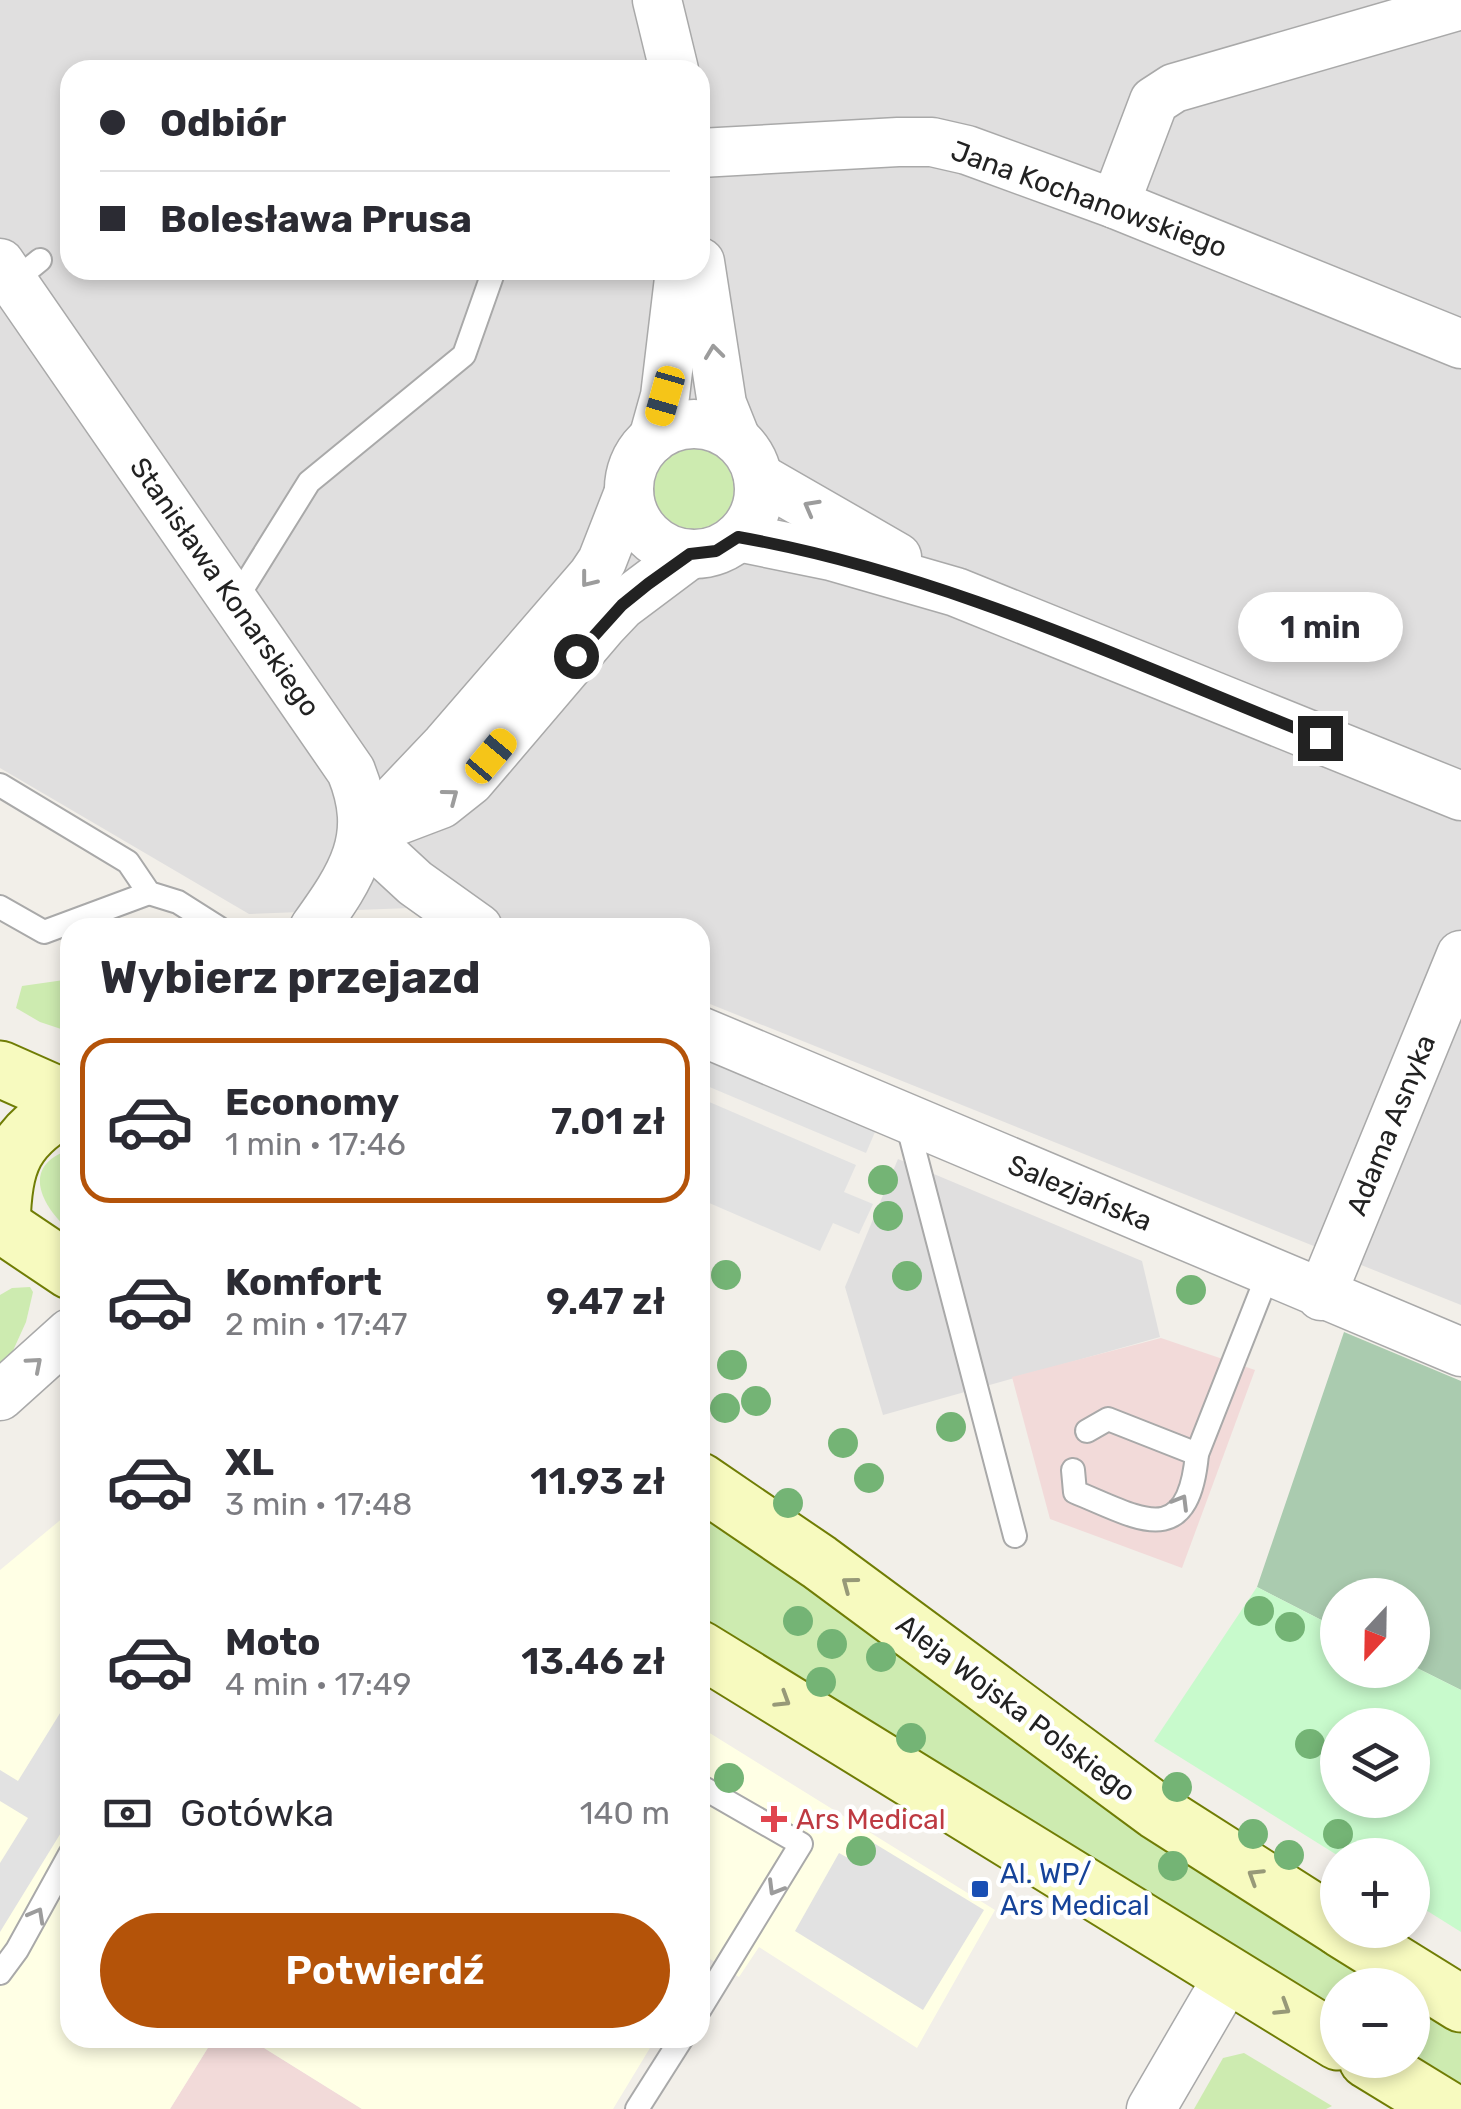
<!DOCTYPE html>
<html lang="pl">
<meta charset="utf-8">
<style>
:root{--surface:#fff;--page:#f2f2f3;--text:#2b2b33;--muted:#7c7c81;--line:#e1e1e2;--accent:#b45309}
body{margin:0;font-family:Rubik,sans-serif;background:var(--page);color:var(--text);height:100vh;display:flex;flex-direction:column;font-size:38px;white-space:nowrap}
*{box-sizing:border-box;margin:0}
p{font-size:32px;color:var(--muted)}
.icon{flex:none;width:55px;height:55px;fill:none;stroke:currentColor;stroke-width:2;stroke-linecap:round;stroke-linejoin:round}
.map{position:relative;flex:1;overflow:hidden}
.panel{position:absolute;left:60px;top:918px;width:650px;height:1130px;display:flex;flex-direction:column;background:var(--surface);border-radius:30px;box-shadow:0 5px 15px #0003}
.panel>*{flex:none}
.hud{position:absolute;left:60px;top:60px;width:650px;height:220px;border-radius:30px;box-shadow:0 5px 15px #0003;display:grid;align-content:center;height:220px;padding:0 40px;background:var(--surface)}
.needle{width:65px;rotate:202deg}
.buttons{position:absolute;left:1320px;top:1578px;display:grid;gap:20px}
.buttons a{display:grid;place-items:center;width:110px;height:110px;border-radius:50%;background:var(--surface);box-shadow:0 5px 15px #0003;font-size:50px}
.end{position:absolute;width:45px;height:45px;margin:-22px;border:12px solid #222;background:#fff;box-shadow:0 0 0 5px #fff}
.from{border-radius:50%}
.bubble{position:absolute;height:70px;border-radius:35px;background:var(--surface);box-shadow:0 5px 15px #0003;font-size:32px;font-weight:600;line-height:70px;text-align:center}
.car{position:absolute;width:30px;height:60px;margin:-30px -15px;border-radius:12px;box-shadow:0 0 8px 2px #0007;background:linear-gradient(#f5c518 24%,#345 0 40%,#f5c518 0 76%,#345 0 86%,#f5c518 0)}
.hud b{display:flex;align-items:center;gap:35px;height:95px;font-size:38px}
.hud b+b{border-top:2px solid var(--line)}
.hud i{width:25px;height:25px;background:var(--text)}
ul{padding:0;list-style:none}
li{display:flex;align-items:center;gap:30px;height:165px;margin:0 20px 15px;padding:0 20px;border:5px solid transparent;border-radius:30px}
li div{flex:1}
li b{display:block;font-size:38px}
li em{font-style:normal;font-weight:600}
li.on{border-color:var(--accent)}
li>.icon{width:90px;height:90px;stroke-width:1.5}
h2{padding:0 40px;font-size:45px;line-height:120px}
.pay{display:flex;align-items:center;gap:25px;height:110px;padding:0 40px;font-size:38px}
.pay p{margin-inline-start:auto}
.action{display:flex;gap:20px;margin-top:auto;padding:20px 40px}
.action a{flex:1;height:115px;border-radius:60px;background:var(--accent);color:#fff;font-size:40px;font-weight:600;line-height:115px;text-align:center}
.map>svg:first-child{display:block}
.residential{fill:#e0dfdf;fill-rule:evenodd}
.commercial{fill:#f2dad9}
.education{fill:#ffffe5}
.grass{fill:#cdebb0}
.cemetery{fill:#aacbaf}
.park{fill:#c8facc;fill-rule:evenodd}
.parking{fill:#e2e2e2}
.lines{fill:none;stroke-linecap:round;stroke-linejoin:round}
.lane-casing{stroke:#a9a9a9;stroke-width:26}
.street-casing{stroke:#a9a9a9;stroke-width:51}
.secondary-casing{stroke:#707d05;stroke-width:59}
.lane{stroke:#fff;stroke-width:22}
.street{stroke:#fff;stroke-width:48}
.secondary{stroke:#f7fabf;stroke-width:55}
.tree{fill:#74b475}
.oneway{stroke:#9c9c9c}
.oneway2{stroke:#979978}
.route{stroke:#222;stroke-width:12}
.health-dot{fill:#e0444e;stroke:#fff;stroke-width:4}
.transit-dot{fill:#1a4fb4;stroke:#fff;stroke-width:4}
.labels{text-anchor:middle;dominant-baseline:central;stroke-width:9;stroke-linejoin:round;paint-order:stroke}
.street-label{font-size:28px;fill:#222;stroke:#fff}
.health-label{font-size:28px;fill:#be3a42;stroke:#fff;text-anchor:start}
.transit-label{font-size:28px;fill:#164399;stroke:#fff;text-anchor:start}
</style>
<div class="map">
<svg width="1461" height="2109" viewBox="0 0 1461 2109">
<rect width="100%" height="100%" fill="#f2efe9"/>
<g class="residential">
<path d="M0,0H1461V1305L700,1000V928L519,927L465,906L249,914L0,768ZM70,70H700V270H70Z"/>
<path d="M898,1159L1142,1261L1160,1337L883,1415L845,1287Z"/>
</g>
<g class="commercial">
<path d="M1161,1338L1255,1370L1182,1568L1050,1519L1012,1377Z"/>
<path d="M214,2038H248L362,2109H170Z"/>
</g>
<g class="education">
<path d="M70,1512V2038H214L170,2109H0V1570Z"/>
<path d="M700,1727L995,1910L917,2048L759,1947L739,1977L705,1956L700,1963Z"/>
<path d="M248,2038H656L613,2109H362Z"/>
</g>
<g class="grass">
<circle cx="694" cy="489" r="40"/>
<path d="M64,980L70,985V1032L40,1022L16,1008L22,986Z"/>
<path d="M70,1150V1231C41,1206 20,1165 70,1150Z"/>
<path d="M30,1287L33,1292L26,1322L6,1366L0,1363V1295L12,1288Z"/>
<path d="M700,1508L1391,1985H1338L1337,2015L700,1623Z"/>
<path d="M1413,1998L1461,2029V2091L1412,2060Z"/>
<path d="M1244,2053L1332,2106L1326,2109H1194L1223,2058Z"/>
</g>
<path class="cemetery" d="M1344,1332L1461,1381V1690L1413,1666L1412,1595H1338L1337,1628L1257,1587Z"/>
<path class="park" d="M1257,1587L1337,1628L1338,1670H1412L1413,1666L1461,1690V1932L1413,1902L1412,1855H1337L1154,1741ZM1338,1725H1412V1800H1338Z"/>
<g class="parking">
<path d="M700,1049L878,1125L866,1153L700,1083Z"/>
<path d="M700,1098L856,1165L844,1192L873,1204L859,1234L833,1223L820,1251L700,1199Z"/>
<path d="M70,1697V1818L0,1932V1863L28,1818L0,1801V1770L18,1781Z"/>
<path d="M872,1842L984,1910L923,2010L795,1931L839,1853L859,1864Z"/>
</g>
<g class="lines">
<g class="lane-casing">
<g id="lane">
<path d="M13,282L40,260"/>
<path d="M235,601L309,482L464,355L494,270"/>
<path d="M0,785L128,862L149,893L178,902L219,928"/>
<path d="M0,907L44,932L149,893"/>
<path d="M906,1119L1015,1536"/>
<path d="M1087,1431L1108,1419L1197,1454"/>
<path d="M1073,1470L1075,1492C1137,1517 1188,1553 1197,1454L1268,1274"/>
<path d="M700,1786L801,1844L700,2009"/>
<path d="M0,1973L17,1950L70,1854"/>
<path d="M637,2109L682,2038"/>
</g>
</g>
<g class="street-casing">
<g id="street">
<path d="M657,0L674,70"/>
<path d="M700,153L898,142H932L967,150L1115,204L1461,344"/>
<path d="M1115,204L1154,101L1174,88L1461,5"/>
<path d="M700,262L722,404L736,439"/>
<path d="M0,263L351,771C378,837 352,875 314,928"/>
<circle cx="694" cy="489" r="65"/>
<path d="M653,439L665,396L680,270"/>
<path d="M758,477L897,557"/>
<path d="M738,537L831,556L956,592L1461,796"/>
<path d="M371,824L446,745L592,576L602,561L629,492"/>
<path d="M362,834L441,804L470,781L603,625L622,605L690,554"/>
<path d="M362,834L415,883L478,928"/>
<path d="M700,1031L1461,1352"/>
<path d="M1321,1296L1461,955"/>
<path d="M0,1396L70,1333"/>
<path d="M1151,2109L1229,1975"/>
</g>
</g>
<g class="secondary-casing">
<g id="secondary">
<path d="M0,1069L70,1100"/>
<path d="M0,1224L70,1271"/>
<path d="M2,1225C4,1162 13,1136 70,1105"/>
<path d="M700,1481L819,1562L1156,1811L1338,1927"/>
<path d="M700,1649L1338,2042"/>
<path d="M1342,1930L1461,2004"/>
<path d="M1367,2060L1447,2109"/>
</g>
</g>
<use href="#lane" class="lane"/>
<use href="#street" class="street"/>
<use href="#secondary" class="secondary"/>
</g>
<g class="tree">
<circle cx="883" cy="1180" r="15"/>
<circle cx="888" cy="1216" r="15"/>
<circle cx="726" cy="1275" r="15"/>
<circle cx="907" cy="1276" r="15"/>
<circle cx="1191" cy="1290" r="15"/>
<circle cx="732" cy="1365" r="15"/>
<circle cx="756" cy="1401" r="15"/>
<circle cx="725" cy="1408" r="15"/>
<circle cx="951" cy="1427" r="15"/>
<circle cx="843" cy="1443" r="15"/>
<circle cx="869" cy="1478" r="15"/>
<circle cx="788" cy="1503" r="15"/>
<circle cx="1259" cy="1611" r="15"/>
<circle cx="798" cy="1621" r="15"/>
<circle cx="1290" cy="1627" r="15"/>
<circle cx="832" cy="1644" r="15"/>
<circle cx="881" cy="1657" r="15"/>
<circle cx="821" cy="1682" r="15"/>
<circle cx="911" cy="1738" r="15"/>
<circle cx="1310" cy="1744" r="15"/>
<circle cx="729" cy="1778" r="15"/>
<circle cx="1177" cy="1787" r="15"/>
<circle cx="1253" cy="1834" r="15"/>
<circle cx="1338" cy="1834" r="15"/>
<circle cx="861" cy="1851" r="15"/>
<circle cx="1289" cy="1855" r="15"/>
<circle cx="1173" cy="1866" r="15"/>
</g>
<defs><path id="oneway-chevron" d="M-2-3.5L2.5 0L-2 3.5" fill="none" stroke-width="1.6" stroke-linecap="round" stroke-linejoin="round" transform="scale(2.5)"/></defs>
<g class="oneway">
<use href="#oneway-chevron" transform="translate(714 352) rotate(-97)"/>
<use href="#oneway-chevron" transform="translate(811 507) rotate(-151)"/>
<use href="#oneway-chevron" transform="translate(588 580) rotate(128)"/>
<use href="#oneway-chevron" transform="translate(451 796) rotate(-37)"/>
<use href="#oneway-chevron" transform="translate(35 1364) rotate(-41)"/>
<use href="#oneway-chevron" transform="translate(1181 1502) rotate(-59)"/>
<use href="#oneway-chevron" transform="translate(775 1888) rotate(121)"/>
<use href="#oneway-chevron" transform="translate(37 1915) rotate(-61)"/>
</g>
<g class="oneway2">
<use href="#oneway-chevron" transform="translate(849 1584) rotate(-143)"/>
<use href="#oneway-chevron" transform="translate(783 1700) rotate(32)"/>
<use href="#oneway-chevron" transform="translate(1255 1876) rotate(-148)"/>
<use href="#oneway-chevron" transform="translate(1283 2008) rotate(32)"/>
</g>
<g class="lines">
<path class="route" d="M576,656L622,605L648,584L690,554L716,551L738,537C942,573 1129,662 1320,738"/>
</g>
<path class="health-dot" d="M769 1804h10v10h10v10h-10v10h-10v-10h-10v-10h10z"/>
<rect class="transit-dot" x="970" y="1879" width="20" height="20" rx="5"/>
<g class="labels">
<g class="street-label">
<text transform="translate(1089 199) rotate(20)">Jana Kochanowskiego</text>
<text transform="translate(225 587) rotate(55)">Stanisława Konarskiego</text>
<text transform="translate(1391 1125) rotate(-68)">Adama Asnyka</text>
<text transform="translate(1080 1193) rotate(23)">Salezjańska</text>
<text transform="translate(1016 1708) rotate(37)">Aleja Wojska Polskiego</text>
</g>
<g class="health-label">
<text x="796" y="1819">Ars Medical</text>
</g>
<g class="transit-label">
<text x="1000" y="1873">Al. WP/<tspan x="1000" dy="32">Ars Medical</tspan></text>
</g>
</g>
</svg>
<div class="buttons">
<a><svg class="needle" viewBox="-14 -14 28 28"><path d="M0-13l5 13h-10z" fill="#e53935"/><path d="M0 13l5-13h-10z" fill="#7c7c81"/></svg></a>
<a><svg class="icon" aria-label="layers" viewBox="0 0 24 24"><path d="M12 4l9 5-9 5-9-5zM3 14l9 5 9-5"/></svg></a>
<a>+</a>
<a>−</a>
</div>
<i class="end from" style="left:576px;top:656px"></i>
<i class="end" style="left:1320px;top:738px"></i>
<div class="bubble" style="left:1238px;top:592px;width:165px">1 min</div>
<i class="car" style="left:665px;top:396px;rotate:196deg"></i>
<i class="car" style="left:491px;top:756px;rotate:40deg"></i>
<div class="hud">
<b><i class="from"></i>Odbiór</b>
<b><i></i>Bolesława Prusa</b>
</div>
<section class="panel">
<h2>Wybierz przejazd</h2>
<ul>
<li class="on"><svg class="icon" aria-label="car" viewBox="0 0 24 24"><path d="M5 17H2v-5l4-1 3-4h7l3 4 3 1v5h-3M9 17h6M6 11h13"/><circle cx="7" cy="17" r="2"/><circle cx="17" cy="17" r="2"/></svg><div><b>Economy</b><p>1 min · 17:46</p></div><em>7.01 zł</em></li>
<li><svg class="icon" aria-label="car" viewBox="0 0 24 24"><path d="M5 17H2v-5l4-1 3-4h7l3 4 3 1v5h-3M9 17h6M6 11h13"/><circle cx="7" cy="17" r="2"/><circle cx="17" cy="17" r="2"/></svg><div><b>Komfort</b><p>2 min · 17:47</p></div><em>9.47 zł</em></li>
<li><svg class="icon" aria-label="car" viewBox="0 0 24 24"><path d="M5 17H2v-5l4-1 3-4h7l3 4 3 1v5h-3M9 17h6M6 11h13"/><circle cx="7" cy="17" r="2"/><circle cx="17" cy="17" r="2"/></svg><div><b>XL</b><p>3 min · 17:48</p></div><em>11.93 zł</em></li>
<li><svg class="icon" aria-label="car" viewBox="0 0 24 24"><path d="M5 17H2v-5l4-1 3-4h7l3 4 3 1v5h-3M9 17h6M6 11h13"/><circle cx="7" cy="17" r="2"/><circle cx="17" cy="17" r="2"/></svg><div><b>Moto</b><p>4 min · 17:49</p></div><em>13.46 zł</em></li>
</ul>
<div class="pay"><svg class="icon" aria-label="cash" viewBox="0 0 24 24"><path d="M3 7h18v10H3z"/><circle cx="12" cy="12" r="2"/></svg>Gotówka<p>140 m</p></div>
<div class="action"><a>Potwierdź</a></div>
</section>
</div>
